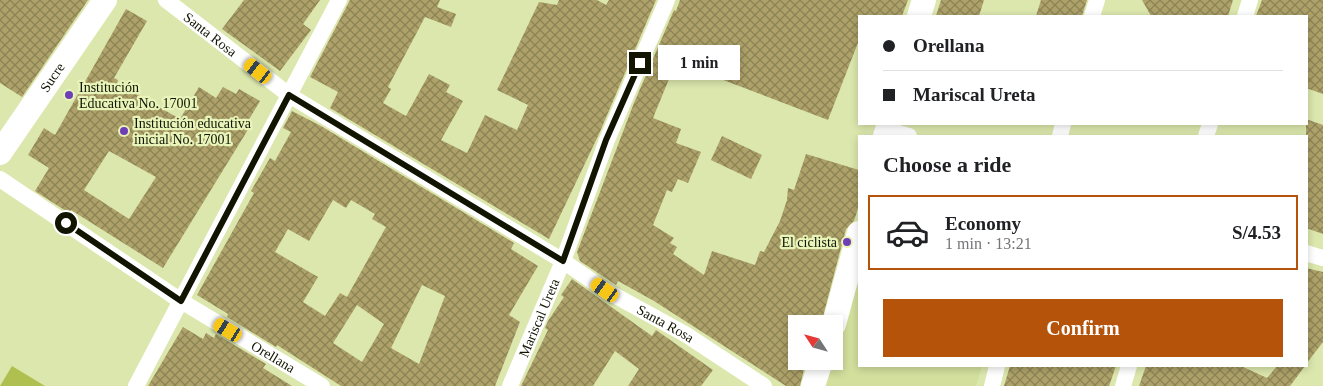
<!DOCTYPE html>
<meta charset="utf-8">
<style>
:root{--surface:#fff;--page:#f6f6f6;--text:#202124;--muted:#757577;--line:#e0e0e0;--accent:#b45309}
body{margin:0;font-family:"Times New Roman",serif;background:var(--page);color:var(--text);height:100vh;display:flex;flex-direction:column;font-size:19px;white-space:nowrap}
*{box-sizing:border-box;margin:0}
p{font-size:16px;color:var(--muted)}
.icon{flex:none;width:28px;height:28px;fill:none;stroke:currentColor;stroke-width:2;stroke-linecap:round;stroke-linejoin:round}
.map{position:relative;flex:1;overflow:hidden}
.panel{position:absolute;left:858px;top:135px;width:450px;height:232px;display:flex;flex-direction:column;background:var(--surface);border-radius:0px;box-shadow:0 2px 8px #0003}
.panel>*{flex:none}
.hud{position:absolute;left:858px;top:15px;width:450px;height:110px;border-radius:0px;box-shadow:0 2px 8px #0003;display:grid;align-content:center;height:110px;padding:0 25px;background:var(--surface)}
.needle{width:32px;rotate:306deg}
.tools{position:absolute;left:788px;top:315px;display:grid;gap:10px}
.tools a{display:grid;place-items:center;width:55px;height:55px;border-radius:0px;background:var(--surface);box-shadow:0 2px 8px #0003;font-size:25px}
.end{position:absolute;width:22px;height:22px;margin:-11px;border:6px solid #111401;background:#fff;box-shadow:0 0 0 2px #fff}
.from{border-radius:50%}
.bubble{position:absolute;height:35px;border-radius:0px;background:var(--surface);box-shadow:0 2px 8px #0003;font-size:16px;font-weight:600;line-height:35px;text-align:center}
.car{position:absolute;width:15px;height:30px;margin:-15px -8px;border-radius:6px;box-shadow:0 0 4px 1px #0007;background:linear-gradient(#f5c518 24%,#345 0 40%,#f5c518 0 76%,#345 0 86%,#f5c518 0)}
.hud b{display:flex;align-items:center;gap:18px;height:48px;font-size:19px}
.hud b+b{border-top:1px solid var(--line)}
.hud i{width:12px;height:12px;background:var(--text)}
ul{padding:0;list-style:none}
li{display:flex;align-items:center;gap:15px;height:75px;margin:0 10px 8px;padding:0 15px;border:2px solid transparent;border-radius:0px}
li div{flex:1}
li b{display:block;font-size:19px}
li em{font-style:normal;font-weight:600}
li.on{border-color:var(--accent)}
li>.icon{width:45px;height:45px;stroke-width:1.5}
h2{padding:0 25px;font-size:22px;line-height:60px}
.button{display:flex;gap:10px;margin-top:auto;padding:10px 25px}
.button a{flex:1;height:58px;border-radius:0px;background:var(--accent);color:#fff;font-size:20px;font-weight:600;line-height:58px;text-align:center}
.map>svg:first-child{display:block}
.built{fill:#d2df9d}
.garden{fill:#afc051}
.building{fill:url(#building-cross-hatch);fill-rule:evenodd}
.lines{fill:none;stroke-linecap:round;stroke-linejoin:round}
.street{stroke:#fff;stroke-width:16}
.secondary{stroke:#fff;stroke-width:24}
.route{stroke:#111401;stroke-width:6}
.poi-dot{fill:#6d3eb6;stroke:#e8f4ba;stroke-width:2}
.labels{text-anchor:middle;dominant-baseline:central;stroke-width:4.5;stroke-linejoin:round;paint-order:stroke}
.street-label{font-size:14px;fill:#111401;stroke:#e8f4ba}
.poi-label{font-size:14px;fill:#111401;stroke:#e8f4ba;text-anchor:start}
</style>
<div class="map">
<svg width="1323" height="386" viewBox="0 0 1323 386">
<defs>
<pattern id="building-cross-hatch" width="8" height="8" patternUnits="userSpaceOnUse" patternTransform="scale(1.25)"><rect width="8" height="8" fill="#aea26a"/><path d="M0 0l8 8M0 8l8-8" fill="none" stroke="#8c8355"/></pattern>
</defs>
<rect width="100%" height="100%" fill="#dbe7ad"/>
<path class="built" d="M859,276V366H982L976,386H824L831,361H834V354Z"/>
<path class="garden" d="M12,366L45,386H0Z"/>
<g class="building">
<path d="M0,0H88L22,97L0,83Z"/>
<path d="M244,0H320L303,24L311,30L280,71L222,29Z"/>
<path d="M350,0H440L437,7L456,14L451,27L425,17L388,87L391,89L383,103L406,116L429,74L450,85L446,92L463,101L441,140L467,153L485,115L517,130L528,105L497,90L539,2L557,5L559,0H597L606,5L609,0H656L599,134L549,239L330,108L338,92L310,77Z"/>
<path d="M680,0H908L902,16H859V40L828,120L676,62L653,118L681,129L676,143L701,152L688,183L678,179L672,192L667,190L653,225L674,238L670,243L677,247L673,254L704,275L712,251L755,265L760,251L764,252L780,221L787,200L788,188L794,190L806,154L859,170V205L854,221L846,229L821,324H796V361H806L800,386H786L654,301L618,281L616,285L580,261L577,252L634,103L674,10L676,11Z"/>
<path d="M941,0H984L979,16H936Z"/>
<path d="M1041,0H1087L1082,16H1036Z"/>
<path d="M1142,0H1233L1228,16H1151Z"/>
<path d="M1262,0H1323V94L1306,88V16H1256Z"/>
<path d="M126,9L147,21L114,78L118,80L117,83L180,119L199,87L216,98L223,87L236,94L239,89L260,101L248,121L252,123L163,268L71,210L69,213L35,191L49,168L28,155L44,128L55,135ZM109,151L156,177L129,219L84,190Z"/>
<path d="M292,111L321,126L514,243L511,249L538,266L509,315L520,322L495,386H341L277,345L276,347L227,317L228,314L197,295L254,193L251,191L270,158L275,161L291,132L283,128ZM333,200L346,208L351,200L375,214L372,219L386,227L347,297L340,293L325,316L303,302L318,277L275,252L288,229L309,241ZM422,285L445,296L419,364L391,348ZM357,305L384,324L362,362L333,343Z"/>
<path d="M1306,119L1323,125V234L1306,228Z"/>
<path d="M722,136L762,155L751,179L711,160Z"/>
<path d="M1306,268L1323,272V342L1306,364Z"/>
<path d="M572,279L652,336L656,330L713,370L701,386H628L639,369L615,351L593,386H521L548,330L545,328L548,321L564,297L561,295Z"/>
<path d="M183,327L203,339L206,333L214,338L216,334L266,364L263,368L292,386H148Z"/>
<path d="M1010,366H1116L1109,386H1004Z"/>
<path d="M1146,366H1241L1267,378L1277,366H1305L1290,386H1139Z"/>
</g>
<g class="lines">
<g class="street">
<path id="s1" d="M166,0L289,95L563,261L605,290L685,334L764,386"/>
<path d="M1092,16L1097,0"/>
<path d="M1245,16L1250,0"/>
<path d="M887,130L909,136"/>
<path d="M1060,136L1063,124"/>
<path d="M1206,136L1210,124"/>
<path id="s2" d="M0,179L181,301L322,386"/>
<path d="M1306,253L1323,258"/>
<path d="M136,386L339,0"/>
<path id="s3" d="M510,386L563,261L607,140L667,0"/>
<path d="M992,386L997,366"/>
<path d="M1123,386L1129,366"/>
</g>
<g class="secondary">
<path d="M919,16L924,0"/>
<path d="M885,136L889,124"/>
<path id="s4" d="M0,153L105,0"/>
<path d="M834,324L859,233"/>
<path d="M813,386L821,361"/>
</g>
</g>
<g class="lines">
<path class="route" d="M66,223L181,301L289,95L563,261L606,140L640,63"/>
</g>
<g class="poi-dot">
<circle cx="69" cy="95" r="5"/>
<circle cx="124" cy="131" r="5"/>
<circle cx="847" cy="242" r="5"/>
</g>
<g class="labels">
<g class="street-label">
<text stroke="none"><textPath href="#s1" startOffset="56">Santa Rosa</textPath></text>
<text stroke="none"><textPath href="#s4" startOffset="92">Sucre</textPath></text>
<text stroke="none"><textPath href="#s3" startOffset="74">Mariscal Ureta</textPath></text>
<text stroke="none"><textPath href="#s1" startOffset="596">Santa Rosa</textPath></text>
<text stroke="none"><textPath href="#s2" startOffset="326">Orellana</textPath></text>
</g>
<g class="poi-label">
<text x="79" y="87">Institución<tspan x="79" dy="16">Educativa No. 17001</tspan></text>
<text x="134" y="123">Institución educativa<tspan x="134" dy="16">inicial No. 17001</tspan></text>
<text x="837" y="242" text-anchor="end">El ciclista</text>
</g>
</g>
</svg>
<div class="tools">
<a><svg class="needle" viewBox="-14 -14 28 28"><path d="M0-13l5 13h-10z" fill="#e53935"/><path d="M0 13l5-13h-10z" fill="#757577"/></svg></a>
</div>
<i class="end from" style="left:66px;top:223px"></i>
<i class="end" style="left:640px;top:63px"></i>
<div class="bubble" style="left:658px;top:45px;width:82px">1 min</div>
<i class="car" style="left:258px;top:71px;rotate:308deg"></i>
<i class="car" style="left:605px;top:290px;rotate:305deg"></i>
<i class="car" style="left:228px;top:330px;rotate:301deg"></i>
<div class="hud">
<b><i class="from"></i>Orellana</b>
<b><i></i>Mariscal Ureta</b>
</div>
<section class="panel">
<h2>Choose a ride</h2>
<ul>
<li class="on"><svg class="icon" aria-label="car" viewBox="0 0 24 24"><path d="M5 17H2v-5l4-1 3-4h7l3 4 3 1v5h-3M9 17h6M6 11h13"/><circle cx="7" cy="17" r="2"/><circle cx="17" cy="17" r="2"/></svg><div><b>Economy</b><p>1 min · 13:21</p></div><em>S/4.53</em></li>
</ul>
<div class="button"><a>Confirm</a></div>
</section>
</div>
